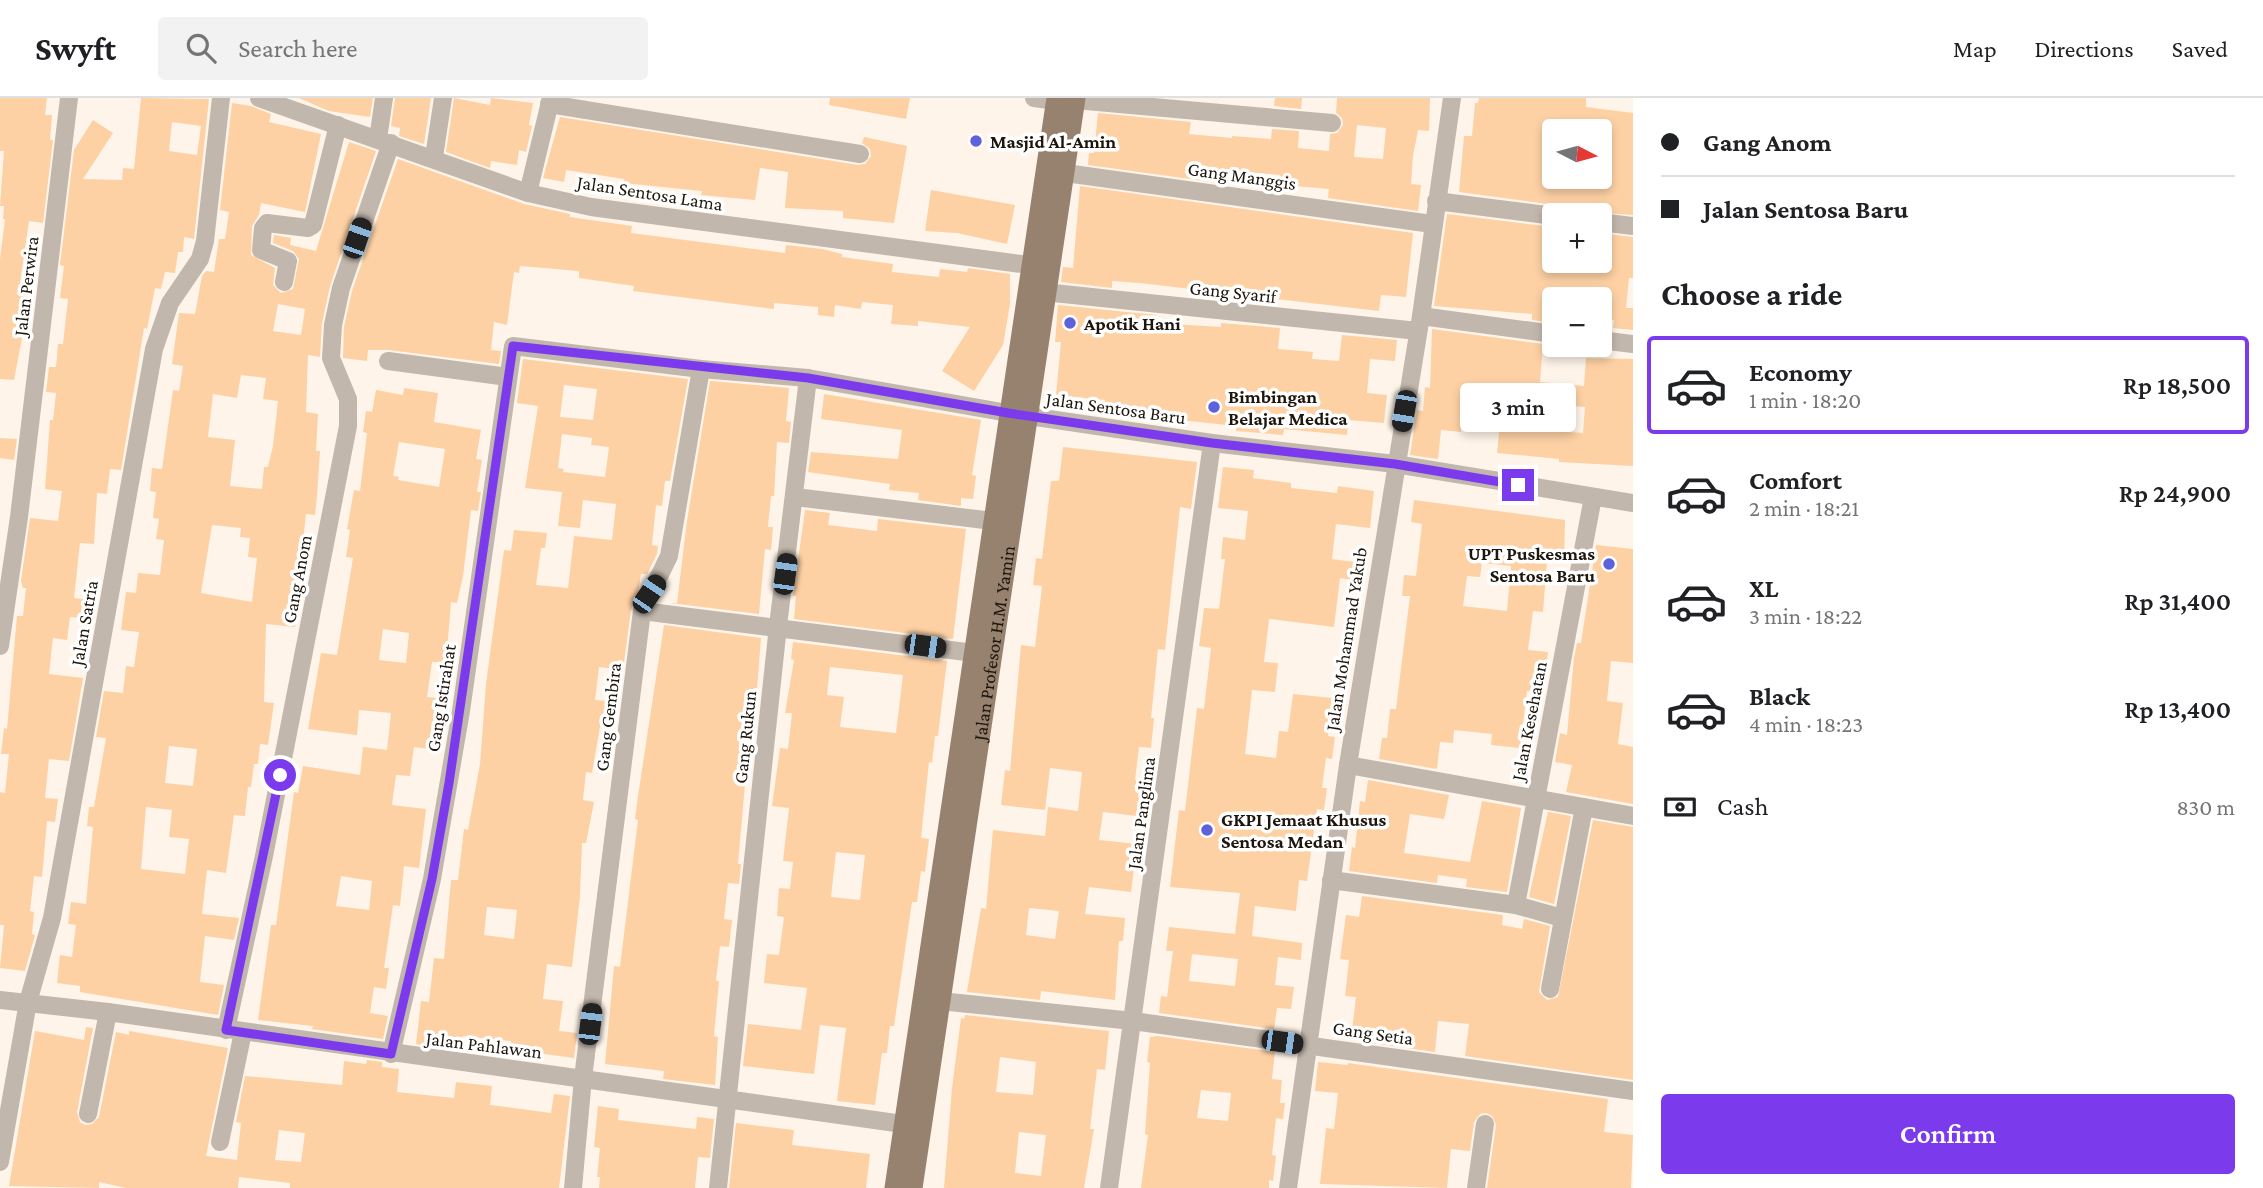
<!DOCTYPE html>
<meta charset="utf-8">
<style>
:root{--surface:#fff;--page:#f2f2f2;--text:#202124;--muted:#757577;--line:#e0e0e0;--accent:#7c3aed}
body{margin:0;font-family:"Crimson Pro",serif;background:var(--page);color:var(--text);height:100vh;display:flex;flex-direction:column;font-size:26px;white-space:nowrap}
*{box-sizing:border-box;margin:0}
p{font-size:23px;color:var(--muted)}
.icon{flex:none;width:38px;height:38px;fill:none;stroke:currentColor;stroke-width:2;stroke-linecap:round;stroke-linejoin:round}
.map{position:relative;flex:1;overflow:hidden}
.sheet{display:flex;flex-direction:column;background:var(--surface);width:630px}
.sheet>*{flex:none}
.hud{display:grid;align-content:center;height:154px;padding:0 28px;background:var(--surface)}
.needle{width:46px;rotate:96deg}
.tools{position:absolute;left:1542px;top:21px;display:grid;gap:14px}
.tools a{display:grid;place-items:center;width:70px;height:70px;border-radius:7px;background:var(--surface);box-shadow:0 4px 10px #0003;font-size:35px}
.end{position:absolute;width:32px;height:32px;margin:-16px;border:9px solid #7c3aed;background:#fff;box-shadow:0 0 0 4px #fff}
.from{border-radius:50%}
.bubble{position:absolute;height:49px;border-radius:7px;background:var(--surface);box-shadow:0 4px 10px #0003;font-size:23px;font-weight:600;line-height:49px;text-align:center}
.car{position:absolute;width:21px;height:42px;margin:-21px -10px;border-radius:9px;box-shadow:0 0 5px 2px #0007;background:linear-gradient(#222 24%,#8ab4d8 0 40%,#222 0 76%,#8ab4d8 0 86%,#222 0)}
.hud b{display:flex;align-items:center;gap:24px;height:66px;font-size:26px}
.hud b+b{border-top:2px solid var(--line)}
.hud i{width:18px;height:18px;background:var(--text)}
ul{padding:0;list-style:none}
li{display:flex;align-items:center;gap:21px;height:98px;margin:0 14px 10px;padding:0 14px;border:4px solid transparent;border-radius:7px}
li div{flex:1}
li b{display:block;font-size:26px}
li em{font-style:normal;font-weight:600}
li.selected{border-color:var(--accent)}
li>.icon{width:63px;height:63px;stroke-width:1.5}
h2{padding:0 28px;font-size:32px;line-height:84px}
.pay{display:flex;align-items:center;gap:18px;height:77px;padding:0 28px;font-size:26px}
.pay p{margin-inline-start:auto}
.button{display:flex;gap:14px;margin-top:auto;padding:14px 28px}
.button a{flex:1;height:80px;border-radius:7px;background:var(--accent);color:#fff;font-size:28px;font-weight:600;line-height:80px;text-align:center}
header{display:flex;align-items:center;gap:42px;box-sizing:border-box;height:98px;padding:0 35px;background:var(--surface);border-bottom:2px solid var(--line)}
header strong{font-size:33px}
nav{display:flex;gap:38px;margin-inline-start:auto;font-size:24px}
.search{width:490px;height:63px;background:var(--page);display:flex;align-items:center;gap:18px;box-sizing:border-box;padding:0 24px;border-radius:7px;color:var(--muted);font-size:26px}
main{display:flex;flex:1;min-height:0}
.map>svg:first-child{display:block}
.building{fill:#fdd1a4;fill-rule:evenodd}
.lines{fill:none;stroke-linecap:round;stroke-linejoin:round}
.minor{stroke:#c2b7ac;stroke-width:18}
.major{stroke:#96826f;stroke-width:21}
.route{stroke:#7c3aed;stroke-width:9}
.poi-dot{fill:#5e62da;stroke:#fff;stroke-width:2.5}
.labels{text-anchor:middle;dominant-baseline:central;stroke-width:7;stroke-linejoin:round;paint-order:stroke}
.poi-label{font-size:19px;font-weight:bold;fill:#1e160d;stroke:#fff;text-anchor:start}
.street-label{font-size:19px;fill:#1e160d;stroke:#fff}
</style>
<header>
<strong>Swyft</strong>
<div class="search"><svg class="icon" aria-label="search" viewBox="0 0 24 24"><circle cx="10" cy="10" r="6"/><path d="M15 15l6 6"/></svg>Search here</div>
<nav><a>Map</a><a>Directions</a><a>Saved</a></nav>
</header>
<main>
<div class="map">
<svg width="1633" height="1090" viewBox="0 0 1633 1090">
<rect width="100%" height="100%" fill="#fef4e9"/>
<g class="building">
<path d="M0,0H47L45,17H52L50,42H53L43,125L29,123L19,192L35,193L29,236L23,235L14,282L0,281V161L5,121H3L4,108H0L4,53H0Z"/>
<path d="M141,0L209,1L194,141L184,139L183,154H178L175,175L165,174L161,191L155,190L147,231L144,230L121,372L110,371L107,396L97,395L94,446L80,445L74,500L97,503L94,521L70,519L67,542L53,540L49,576L83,580L69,663L49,661L45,700L58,701L55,724L47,723L42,779L34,778L30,813L34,814L32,836L35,837L25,873L0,870L4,827H0V694L5,695L9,656H1L4,630L7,631L17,518H23L26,490H23L21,483L30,420L58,423L62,393L45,391L50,322H53L56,295L46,294L49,269H56L58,246H63L68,201L60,200L64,168L60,167L74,52L93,22L113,35L83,81L122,82L123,70L134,71ZM172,24L201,28L197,57L169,53Z"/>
<path d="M299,0H373L370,19L329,13Z"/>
<path d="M395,0H431L424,46L399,38L400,30L391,28Z"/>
<path d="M454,0L490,7L491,0L533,5L529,27L532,28L526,54L519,52L517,67L491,63L490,70L446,54Z"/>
<path d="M830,0H910L906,21L829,7Z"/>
<path d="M1275,0H1302L1301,11L1274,8Z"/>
<path d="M1337,0H1430L1429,33L1418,32L1413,58L1411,86L1421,87L1418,113L1328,100L1329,91L1295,88L1294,95L1279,93L1280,77L1228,72L1227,86L1088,67L1089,55H1094L1098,15L1191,24L1189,36L1232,40V38L1271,41L1272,31L1299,33L1298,50L1329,53L1330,36L1337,35L1343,27L1342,20L1336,15ZM1357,27L1386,30L1383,61L1354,59Z"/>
<path d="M1479,0H1586V9L1633,15V117L1563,112L1555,107L1459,94L1464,38H1472L1475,5H1478ZM1554,33H1600V79H1554Z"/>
<path d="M232,5L251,8L271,16L269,24L321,36L305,114L261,105L259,117L252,128L251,157L275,170L273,187L281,195L293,191L299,161L293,153L273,145L274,137L291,140L290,147L316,153L349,44L376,53L330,188L322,225L320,259L308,257L306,314L318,316L316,353H320L317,398L315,417L306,416L302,451L306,452L295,529L266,526L264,604L274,605L268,647L260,646L258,666H254L251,689H248L245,718L234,717L226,775L207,772L202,816L239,820L234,842L205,838L200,884L224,887L218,917L80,894V888L57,885L60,857L72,859L76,827L68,826L71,804L86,806L93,729L87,728L89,709H94L106,640L96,639L104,593L123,595L126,568L134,569L139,534L121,532L126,494L136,495L138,475L160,477L164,442L156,441L159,421L153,420L156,394L150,393L152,370L162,371L173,292L179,293L183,268L172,266L179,215L195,216L202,178L206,173L214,174L219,141H225L229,114L220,112ZM278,206L305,211L301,237L273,233ZM241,277L266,280L263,301L278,303L273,348L268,369H264L262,391L230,388L235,342L208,339L213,296L237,300ZM212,427L241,430L240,439L250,440L248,459L257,460L252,504L201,495ZM169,648L197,651L193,688L165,685ZM146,709L172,712L169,739L189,741L185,776L141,771Z"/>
<path d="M560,19L858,67L865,66L871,58L870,51L862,45L864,39L907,48L894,125L843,120V113L785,110L788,74L760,70L755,102L701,97L702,93L623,85L624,81L566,72L564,84L543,80Z"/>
<path d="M398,61L524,106L570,116V119L632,128L631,135L785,155L786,147L822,151L842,156V159L893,166L892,174L939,179L940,171L967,174L968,170L1010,176V206L1003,247L974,293L942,273L970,229L918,223V228L891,226L893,207L862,204L861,211L835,207L834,219L818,217V209L774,205V211L633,193L634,188L579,180V173L520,168L519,175L514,174L507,227L494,224L491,252L501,253L499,266L389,252H368L367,263L343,260L344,229L352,193Z"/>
<path d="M1080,88L1413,135L1406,199L1381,197L1379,213L1140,185L1112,183V190L1061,184L1063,169L1073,170Z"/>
<path d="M931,92L1015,107L1007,146L957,135L925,133Z"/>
<path d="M1447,116L1552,129L1550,163H1600V135L1633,139V180H1629L1626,210H1633V232L1613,230L1614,222L1600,220V201H1554V225L1532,222V216L1434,208Z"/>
<path d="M1058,207L1156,217L1155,225L1221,229V225L1280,230L1278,251L1313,254L1312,261L1339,263L1342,237L1397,242L1395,263L1370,261L1367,295L1387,297L1384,325L1348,322L1347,337L1284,331L1283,337L1236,333V328L1171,321V316L1104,307L1105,302L1056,297L1061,244H1055Z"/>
<path d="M1432,231L1543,246L1540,284L1584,288L1586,260L1633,261V368L1559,364V361L1497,355L1499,334L1461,331V334L1441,332L1438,361L1410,357L1417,312L1423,313L1425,289L1430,290ZM1558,307L1585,309L1583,335L1556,333Z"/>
<path d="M523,261L688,281L670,383H665L662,408L656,407L652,447L658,448L657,456L647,476H641L638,495L631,512L623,572L599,569L595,602L609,603L607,623H601L592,675L586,674L583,702L594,704L586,745H582L580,798L572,869L547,866L543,901L563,903L559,933L577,935L574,960L537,955V950L511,947V943L463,938L462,952L416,946L421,903L429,904L434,860L444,861L451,782H458L464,731L468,732L480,666L486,586L504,452L511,453L514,432L547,435L545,450H541L536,487L568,490L574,438L612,442L616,406L583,402L580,430L558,428L562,394L525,390L538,308L517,305ZM564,287L597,291L593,322L560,319ZM562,336L592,340L591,347L609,349L605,379L563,374L564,371L558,370ZM487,809L517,812L514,841L484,837Z"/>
<path d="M710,283L789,290L786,323L791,324L789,345L777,344L774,398H771L768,429H773L771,452L765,451L759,516L670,505H677L687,423Z"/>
<path d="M404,290L438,295L434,324L481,332L476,361L482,362L477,394H481L478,413L471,412L463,478L457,505L451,504L446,565L432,564L427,599L447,601L445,624L432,623L429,651L414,649L410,678L396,677L392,707L426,711L419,770L404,768L400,808L393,807L384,870H389L386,891L374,889L370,915L388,918L383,941L312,931L313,928L258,922L271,827H276L294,694L298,695L303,668L360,677L363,649L387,652L391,615L359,612L357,637L308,631L321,555L337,557L353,460L346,459L350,432L347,431L354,392L360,393L367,335L363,334L366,313L372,314L376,292L403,297ZM399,344L445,351L439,389L398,382L399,379L393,378ZM383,531L409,535L406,565L379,562ZM341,778L372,783L369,812L336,808Z"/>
<path d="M824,296L981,322L972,377L976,378L973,401L961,400V408L918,402L919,395L889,392L890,386L808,374L811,354L898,361L902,332L821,321Z"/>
<path d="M0,340L17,341L14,362L0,360Z"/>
<path d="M1063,349L1197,364L1191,411L1180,409L1165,552L1158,551L1151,620H1154L1151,650L1139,649L1135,682L1141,683L1137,718L1103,714L1099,742L1137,746L1131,794L1089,789L1085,816L1125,820L1123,843H1119L1115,902L1041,893L1040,902L967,894L981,810L986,811L993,732L1045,738L1048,709L1078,713L1082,674L1050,670L1045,712L1001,707L1005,672L1010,673L1021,547L1035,549L1042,488L1033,487L1036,460L1042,461L1051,383H1059ZM1029,810L1059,813L1055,841L1026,837Z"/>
<path d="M1223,369L1254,372L1253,380L1291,385V390L1337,395L1338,388L1374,393L1370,430L1336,426L1332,461L1354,464L1352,482L1340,480L1334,529L1269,521L1264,564L1278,565L1275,594L1252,592L1245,656L1276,660L1279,633L1288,634L1293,596L1332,600L1328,638L1335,639L1332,661L1326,660L1322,690H1327L1324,712L1317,711L1307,783L1299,782L1296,813L1255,808L1252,838L1302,845L1301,862L1278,859L1275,887L1294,889L1291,911L1277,910L1274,931L1159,915L1161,898L1167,899L1173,853H1166L1169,829L1235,836L1240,795L1170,789L1179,712L1185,713L1197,610L1204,611L1211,550L1199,548L1204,510L1219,511L1225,461H1221L1223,439L1245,442L1248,413L1218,410ZM1192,856L1238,861L1235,888L1189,883Z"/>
<path d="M1414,402L1565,422L1564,465L1547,463L1543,514L1533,513L1528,552L1548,554L1546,571L1538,570L1536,594L1527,593L1520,650L1491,647L1492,636L1454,632L1453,645L1440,644L1437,671L1379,661L1382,640H1387L1390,611H1396L1410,498H1402L1404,477L1416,478L1422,426L1411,424ZM1482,465L1511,468L1507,513L1463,508L1467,478L1480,479Z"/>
<path d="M805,412L830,415L828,427L877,433L878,421L966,431L953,541L794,521L796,498H793Z"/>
<path d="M1596,447L1633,451V565L1611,563L1607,603L1623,605L1618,646L1633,649V706L1566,694L1572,667L1555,664L1560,635L1567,637L1574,560L1577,545H1581Z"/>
<path d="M664,527L761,540L756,604H752L748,629L742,686H745L738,766H741L739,786L728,785L724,821L732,822L729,849L720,848L716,883H719L714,938L718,939L715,987L663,981L664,973L605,966L614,868L620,869L638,722L635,721L638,698Z"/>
<path d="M793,544L947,563L938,638H935L932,665L929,664L921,740L929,741L925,774L921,773L917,804H912L894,928H890L887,955H882L875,1007L837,1003L846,930L820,927L814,976L743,968L748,926L801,932L807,890L764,885L767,856L779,857L784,819L777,818L779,790L790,791L793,764L783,763L789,710L772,708L780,650L788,651L792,615H785L794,562L791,561ZM830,569L903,577L896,635L840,629L844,599L827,597ZM836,754L865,757L860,802L831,799Z"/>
<path d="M1368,682L1449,697L1444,721L1410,716L1404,755L1470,764L1482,703L1521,710L1507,794L1466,789L1467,781L1438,777L1437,785L1349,773L1352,749L1355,750L1360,703L1365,704Z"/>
<path d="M1548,714L1571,718L1554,806L1529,799Z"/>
<path d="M1593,722L1633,729V982L1465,958L1469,926L1438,923L1435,954L1351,942L1356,899L1345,898L1349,862L1340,861L1346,817L1359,819L1362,798L1503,817L1502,827L1522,831L1524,821L1550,828L1539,894L1547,902L1558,899Z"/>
<path d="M965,917L1109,933L1105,972L1097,971L1090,1031H1094L1084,1090H944L952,990L961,920L964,921ZM1000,959L1036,964L1033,997L996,994ZM1019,1034L1046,1037L1041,1078L1015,1075Z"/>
<path d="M86,929L93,930L77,1014L80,1024L85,1027L92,1026L99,1019L116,934L129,937V933L228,950L206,1058L237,1062L241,1025L236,1024L245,978L342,987L344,963L366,966L367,962L382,964V969L399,971L397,994L454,1000L456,984L492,988L490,1007L551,1015L554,996L570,998L559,1090H290V1085L239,1079L238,1090H126L99,1084V1090L9,1088L35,933L84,942ZM279,1032L305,1035L301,1064L275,1062Z"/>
<path d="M1157,938L1275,954L1272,981L1282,982L1280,1005H1285L1283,1021L1276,1020L1272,1057L1276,1058L1273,1083L1269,1082V1090H1141L1148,1037L1145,1036L1150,965L1147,964L1150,939ZM1201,992L1231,995L1228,1023L1197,1020Z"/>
<path d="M1318,964L1348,967V965L1608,1001L1604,1034L1633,1037L1631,1090H1487L1496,1027L1492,1018L1486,1015L1480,1016L1474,1024L1470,1053L1451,1051L1447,1090L1320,1086L1326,1030L1334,1031L1338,995L1315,993Z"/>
<path d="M598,1008L619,1011L618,1022L696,1031L697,1019L714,1021L710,1060L698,1059L695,1090H599L600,1079H597L600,1050L594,1049Z"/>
<path d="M736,1025L794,1032L792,1047L870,1056L866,1090H729Z"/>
</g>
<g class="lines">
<g class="minor">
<path d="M259,0L528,95L591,109L1044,169"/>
<path d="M1034,0L1056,3"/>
<path d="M1075,2L1332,25"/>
<path d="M549,6L860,56"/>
<path d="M378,41L384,0"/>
<path d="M434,59L443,0"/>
<path d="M1051,73L1432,126"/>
<path d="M528,95L551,0"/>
<path d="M1436,103L1554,118"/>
<path d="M1600,124L1633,128"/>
<path d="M284,184L288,163L261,152L263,130L267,125L308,130L313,127L338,27"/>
<path d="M1044,194L1418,233"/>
<path d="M1421,218L1554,236"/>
<path d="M1600,242L1633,246"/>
<path d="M388,263L508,279"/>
<path d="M795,399L993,423"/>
<path d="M642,513L974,555"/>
<path d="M0,548L19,419L69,0"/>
<path d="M1348,667L1633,718"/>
<path d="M1331,782L1516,807"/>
<path d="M1562,820L1516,807L1593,399"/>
<path d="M1550,891L1584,709"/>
<path d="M0,902L108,914L917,1028"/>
<path d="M940,903L1133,923L1633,993"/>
<path d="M226,932L264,758L348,328V301L331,260L333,227L341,190L391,45"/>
<path d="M391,956L432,781L461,613L513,248L701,271L808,280L1008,315L1212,345L1395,366L1633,405"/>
<path d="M88,1016L108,914"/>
<path d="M220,1044L243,934"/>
<path d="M0,1064L28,904L52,820L154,251L170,205L200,161L205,143L221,0"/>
<path d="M573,1090L583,980L642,513L669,458L701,271"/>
<path d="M718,1090L778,528L808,280"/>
<path d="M1109,1090L1212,345"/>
<path d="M1288,1090L1348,667L1421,218L1452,0"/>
<path d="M1476,1090L1485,1026"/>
</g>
<g class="major">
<path d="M895,1090L1057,0"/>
<path id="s1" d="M912,1090L1075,0"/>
</g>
</g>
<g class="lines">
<path class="route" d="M280,677L226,932L391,956L432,781L449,685L513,248L808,280L1008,315L1212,345L1395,366L1518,387"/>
</g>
<g class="poi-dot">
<circle cx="976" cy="43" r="7"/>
<circle cx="1070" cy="225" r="7"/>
<circle cx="1214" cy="309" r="7"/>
<circle cx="1609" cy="466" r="7"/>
<circle cx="1207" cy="732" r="7"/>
</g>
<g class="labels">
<g class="poi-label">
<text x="990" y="43">Masjid Al-Amin</text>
<text x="1084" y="225">Apotik Hani</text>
<text x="1228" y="298">Bimbingan<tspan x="1228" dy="22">Belajar Medica</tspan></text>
<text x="1595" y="455" text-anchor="end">UPT Puskesmas<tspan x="1595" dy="22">Sentosa Baru</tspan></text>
<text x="1221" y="721">GKPI Jemaat Khusus<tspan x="1221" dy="22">Sentosa Medan</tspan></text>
</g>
<g class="street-label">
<text transform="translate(1242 78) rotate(8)">Gang Manggis</text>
<text transform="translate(650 95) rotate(9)">Jalan Sentosa Lama</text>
<text transform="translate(26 188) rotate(-83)">Jalan Perwira</text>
<text transform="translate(1233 194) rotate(6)">Gang Syarif</text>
<text transform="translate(1116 310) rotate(8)">Jalan Sentosa Baru</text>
<text transform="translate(297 481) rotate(-79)">Gang Anom</text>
<text transform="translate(84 525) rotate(-80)">Jalan Satria</text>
<text transform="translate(1346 541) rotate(-81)">Jalan Mohammad Yakub</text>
<text stroke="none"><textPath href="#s1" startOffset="551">Jalan Profesor H.M. Yamin</textPath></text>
<text transform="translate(441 600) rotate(-81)">Gang Istirahat</text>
<text transform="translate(608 619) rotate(-83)">Gang Gembira</text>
<text transform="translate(1529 623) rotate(-79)">Jalan Kesehatan</text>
<text transform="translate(745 639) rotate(-84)">Gang Rukun</text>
<text transform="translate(1141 715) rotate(-82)">Jalan Panglima</text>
<text transform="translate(1373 935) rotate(8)">Gang Setia</text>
<text transform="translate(484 947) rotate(7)">Jalan Pahlawan</text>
</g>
</g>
</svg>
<div class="tools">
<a><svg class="needle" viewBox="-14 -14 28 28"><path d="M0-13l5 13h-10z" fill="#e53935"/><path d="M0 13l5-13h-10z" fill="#757577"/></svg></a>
<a>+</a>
<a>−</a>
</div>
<i class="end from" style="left:280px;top:677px"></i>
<i class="end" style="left:1518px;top:387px"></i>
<div class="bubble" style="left:1460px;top:285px;width:116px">3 min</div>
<i class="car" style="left:357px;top:140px;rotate:19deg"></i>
<i class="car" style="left:1404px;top:313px;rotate:190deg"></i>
<i class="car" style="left:785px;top:476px;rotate:8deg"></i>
<i class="car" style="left:649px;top:496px;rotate:34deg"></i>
<i class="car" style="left:925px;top:548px;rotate:98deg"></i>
<i class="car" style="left:590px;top:926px;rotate:7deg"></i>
<i class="car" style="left:1282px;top:944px;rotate:98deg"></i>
</div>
<section class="sheet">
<div class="hud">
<b><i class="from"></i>Gang Anom</b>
<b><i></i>Jalan Sentosa Baru</b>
</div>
<h2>Choose a ride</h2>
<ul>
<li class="selected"><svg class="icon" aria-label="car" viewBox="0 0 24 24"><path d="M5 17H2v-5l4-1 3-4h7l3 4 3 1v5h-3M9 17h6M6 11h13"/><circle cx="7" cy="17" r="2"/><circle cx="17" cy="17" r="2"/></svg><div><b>Economy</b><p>1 min · 18:20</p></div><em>Rp 18,500</em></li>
<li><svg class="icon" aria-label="car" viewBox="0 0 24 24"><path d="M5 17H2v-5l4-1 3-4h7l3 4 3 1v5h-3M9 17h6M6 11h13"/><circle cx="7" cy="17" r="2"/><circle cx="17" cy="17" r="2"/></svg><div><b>Comfort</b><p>2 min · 18:21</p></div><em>Rp 24,900</em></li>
<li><svg class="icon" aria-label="car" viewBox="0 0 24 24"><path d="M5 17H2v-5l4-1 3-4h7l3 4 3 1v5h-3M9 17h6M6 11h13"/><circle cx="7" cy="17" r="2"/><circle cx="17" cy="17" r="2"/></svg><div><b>XL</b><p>3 min · 18:22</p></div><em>Rp 31,400</em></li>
<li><svg class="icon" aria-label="car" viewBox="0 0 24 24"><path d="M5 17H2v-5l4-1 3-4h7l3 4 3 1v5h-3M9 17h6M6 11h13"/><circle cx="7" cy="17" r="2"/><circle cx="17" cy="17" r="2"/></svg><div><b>Black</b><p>4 min · 18:23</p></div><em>Rp 13,400</em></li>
</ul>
<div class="pay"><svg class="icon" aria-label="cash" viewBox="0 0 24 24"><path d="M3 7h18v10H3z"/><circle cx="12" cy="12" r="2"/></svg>Cash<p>830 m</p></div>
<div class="button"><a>Confirm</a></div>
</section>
</main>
